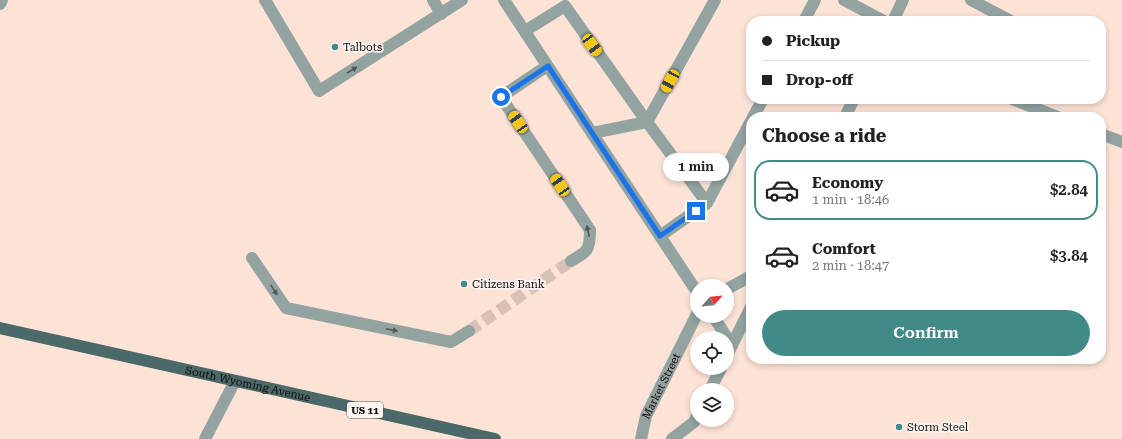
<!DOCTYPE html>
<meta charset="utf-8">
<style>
:root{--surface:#fff;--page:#f6f6f6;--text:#222;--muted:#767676;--line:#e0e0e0;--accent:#428a88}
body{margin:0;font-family:"Roboto Serif",serif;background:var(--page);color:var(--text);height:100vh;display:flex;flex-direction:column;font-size:15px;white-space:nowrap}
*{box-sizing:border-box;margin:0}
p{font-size:13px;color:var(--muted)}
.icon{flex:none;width:22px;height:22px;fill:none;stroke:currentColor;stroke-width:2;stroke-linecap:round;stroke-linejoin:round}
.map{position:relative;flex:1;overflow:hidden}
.drawer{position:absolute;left:746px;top:112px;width:360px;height:252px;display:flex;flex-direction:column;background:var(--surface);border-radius:16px;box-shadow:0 2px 6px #0003}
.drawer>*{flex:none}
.top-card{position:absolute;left:746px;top:16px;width:360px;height:88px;border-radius:16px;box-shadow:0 2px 6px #0003;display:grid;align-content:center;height:88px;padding:0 16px;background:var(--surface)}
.needle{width:26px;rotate:63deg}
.fabs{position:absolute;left:690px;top:279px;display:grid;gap:8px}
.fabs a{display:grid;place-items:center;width:44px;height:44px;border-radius:50%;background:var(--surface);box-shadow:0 2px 6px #0003;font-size:20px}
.end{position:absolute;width:18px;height:18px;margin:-9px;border:5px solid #1a73e8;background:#fff;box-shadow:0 0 0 2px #fff}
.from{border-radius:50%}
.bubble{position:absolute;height:28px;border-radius:14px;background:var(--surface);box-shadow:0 2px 6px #0003;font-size:13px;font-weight:600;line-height:28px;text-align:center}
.car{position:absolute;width:12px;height:24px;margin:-12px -6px;border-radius:5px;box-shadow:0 0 3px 1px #0007;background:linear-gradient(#f5c518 24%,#345 0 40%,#f5c518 0 76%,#345 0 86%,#f5c518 0)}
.top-card b{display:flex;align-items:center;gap:14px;height:38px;font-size:15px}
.top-card b+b{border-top:1px solid var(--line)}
.top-card i{width:10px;height:10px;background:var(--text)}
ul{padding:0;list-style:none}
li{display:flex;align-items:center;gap:12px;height:60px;margin:0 8px 6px;padding:0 8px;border:2px solid transparent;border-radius:16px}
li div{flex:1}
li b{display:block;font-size:15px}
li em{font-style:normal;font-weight:600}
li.current{border-color:var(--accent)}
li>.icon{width:36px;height:36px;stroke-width:1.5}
h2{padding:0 16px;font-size:18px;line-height:48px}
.primary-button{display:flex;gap:8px;margin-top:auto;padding:8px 16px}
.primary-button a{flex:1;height:46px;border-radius:24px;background:var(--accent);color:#fff;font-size:16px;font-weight:600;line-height:46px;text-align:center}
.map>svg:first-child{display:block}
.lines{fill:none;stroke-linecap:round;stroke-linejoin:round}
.minor-tunnel{stroke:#dac1b7;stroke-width:12;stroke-dasharray:12 6;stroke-linecap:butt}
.minor{stroke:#92a3a2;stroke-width:12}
.major{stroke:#4a6968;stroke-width:12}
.oneway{fill:#535654}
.route{stroke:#1a73e8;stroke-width:5}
.poi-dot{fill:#428a88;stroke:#fbf4f1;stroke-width:1.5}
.labels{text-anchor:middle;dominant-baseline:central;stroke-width:3.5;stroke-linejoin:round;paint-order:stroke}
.shield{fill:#fbf4f1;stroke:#59504c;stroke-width:1}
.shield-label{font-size:10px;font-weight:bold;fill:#140905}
.poi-label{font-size:11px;fill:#140905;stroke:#fbf4f1;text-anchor:start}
.street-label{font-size:11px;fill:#140905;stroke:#fbf4f1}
</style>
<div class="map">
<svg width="1122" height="439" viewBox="0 0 1122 439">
<rect width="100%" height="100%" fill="#fde2d6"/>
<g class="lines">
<path class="minor-tunnel" d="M469,331L571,261"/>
<g class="minor">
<path d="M265,0L319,91L462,0"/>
<path d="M433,0L441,14"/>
<path d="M504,0L697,292"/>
<path d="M844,0L884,21"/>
<path d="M971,0L1011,21"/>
<path d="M0,4L2,0"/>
<path d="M804,21L815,0"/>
<path d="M893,21L903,0"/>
<path d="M525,31L565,6L647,122L715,0"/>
<path d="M547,66L501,97L590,230C590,250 588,251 571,261"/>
<path d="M1012,99L1058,117"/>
<path d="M753,117L763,99"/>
<path d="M845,117L854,99"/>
<path d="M592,133L647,122L707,203L660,236"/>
<path d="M1101,134L1122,142"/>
<path d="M707,203L751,121"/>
<path d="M252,258L286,308L451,342L469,331"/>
<path d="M727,289L751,276"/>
<path d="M713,316L732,345"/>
<path d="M727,355L751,307"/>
<path d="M710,390L721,368"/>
<path d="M205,439L235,381"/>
<path id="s1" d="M641,439L646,416L697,314"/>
<path d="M672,439L694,422L697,416"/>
</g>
<path class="major" id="s2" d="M0,328L495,439"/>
</g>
<defs><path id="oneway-solid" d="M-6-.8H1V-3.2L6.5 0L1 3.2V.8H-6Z"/></defs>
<g class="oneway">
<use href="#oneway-solid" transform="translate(352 70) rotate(-32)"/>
<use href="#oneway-solid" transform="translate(588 231) rotate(-102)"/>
<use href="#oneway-solid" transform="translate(274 290) rotate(57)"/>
<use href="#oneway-solid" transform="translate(392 330) rotate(12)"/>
</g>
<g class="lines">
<path class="route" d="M501,97L548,66L660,236L696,211"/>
</g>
<g class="poi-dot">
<circle cx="335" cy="47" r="4"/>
<circle cx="464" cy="284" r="4"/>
<circle cx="899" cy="427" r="4"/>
</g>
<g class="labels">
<rect class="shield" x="347" y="402" width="36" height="16" rx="3"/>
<g class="shield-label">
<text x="365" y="410">US 11</text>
</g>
<g class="poi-label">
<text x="343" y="47">Talbots</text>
<text x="472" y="284">Citizens Bank</text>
<text x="907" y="427">Storm Steel</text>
</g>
<g class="street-label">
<text stroke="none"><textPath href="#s2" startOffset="254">South Wyoming Avenue</textPath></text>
<text stroke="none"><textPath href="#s1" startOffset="57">Market Street</textPath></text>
</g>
</g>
</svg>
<div class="fabs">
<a><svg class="needle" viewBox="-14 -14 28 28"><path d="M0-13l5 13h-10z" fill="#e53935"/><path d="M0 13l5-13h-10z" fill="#767676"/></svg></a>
<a><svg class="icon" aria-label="locate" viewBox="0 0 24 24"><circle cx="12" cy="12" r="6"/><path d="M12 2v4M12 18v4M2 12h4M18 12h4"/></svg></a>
<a><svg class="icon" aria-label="layers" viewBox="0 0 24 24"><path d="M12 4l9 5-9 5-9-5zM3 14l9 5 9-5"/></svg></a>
</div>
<i class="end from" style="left:501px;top:97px"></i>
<i class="end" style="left:696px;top:211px"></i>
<div class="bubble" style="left:663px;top:153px;width:66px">1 min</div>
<i class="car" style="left:592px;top:45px;rotate:144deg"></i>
<i class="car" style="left:670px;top:81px;rotate:209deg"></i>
<i class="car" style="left:518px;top:122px;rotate:326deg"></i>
<i class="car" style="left:560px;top:185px;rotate:326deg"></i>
<div class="top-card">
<b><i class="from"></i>Pickup</b>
<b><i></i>Drop-off</b>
</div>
<section class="drawer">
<h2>Choose a ride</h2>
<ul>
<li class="current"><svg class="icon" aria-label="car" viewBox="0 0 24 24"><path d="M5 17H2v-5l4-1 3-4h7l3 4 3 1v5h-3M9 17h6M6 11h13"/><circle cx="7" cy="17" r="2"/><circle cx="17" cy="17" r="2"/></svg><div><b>Economy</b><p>1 min · 18:46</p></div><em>$2.84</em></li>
<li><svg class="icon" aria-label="car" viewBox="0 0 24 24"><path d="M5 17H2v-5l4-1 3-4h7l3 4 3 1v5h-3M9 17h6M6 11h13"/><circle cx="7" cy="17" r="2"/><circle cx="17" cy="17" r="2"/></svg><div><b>Comfort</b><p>2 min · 18:47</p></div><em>$3.84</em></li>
</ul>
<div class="primary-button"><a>Confirm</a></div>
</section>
</div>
